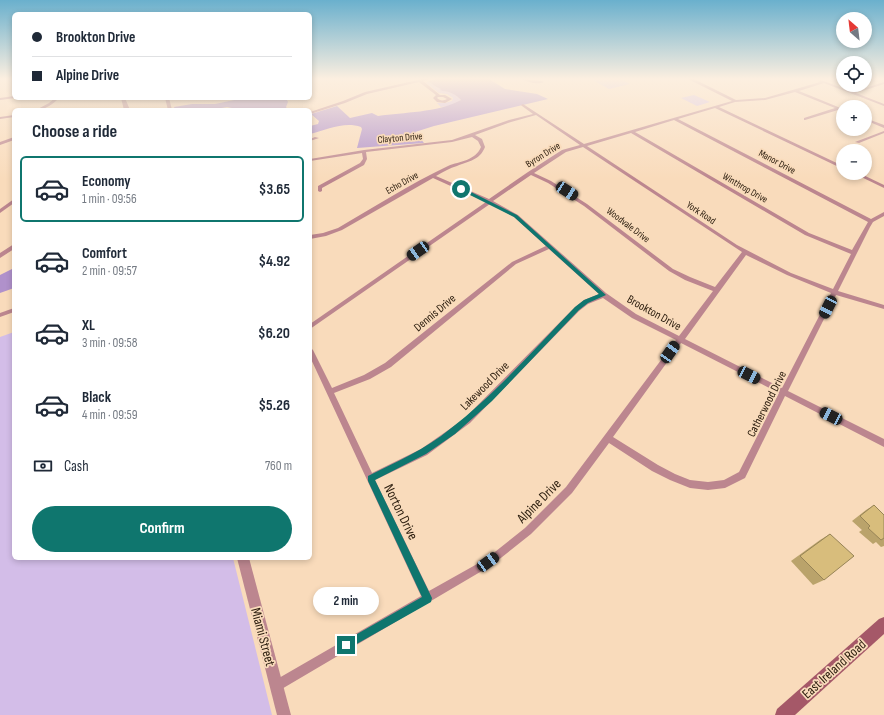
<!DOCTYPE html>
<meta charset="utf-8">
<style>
:root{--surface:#fff;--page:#f2f2f3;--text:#1f2937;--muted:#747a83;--line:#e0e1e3;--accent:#0f766e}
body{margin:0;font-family:"Sofia Sans Condensed",sans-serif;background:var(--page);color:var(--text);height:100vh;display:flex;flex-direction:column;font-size:15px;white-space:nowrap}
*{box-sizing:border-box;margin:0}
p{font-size:13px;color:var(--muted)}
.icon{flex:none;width:22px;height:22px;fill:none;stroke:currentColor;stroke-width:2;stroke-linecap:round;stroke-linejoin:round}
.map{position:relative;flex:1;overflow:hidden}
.sheet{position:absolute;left:12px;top:108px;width:300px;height:452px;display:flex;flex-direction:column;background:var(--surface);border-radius:6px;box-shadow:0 2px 6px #0003}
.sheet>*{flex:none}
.guide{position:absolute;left:12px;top:12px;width:300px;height:88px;border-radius:6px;box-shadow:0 2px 6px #0003;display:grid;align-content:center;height:88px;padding:0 20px;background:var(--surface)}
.needle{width:26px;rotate:332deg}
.tools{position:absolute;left:836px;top:12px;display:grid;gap:8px}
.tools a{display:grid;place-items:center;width:36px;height:36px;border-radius:50%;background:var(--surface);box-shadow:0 2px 6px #0003;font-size:20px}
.end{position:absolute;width:18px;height:18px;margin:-9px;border:5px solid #0f766e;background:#fff;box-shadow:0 0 0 2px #fff}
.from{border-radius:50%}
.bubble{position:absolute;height:28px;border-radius:14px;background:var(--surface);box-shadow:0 2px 6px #0003;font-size:13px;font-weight:700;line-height:28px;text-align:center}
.car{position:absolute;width:12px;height:24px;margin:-12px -6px;border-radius:5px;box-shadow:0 0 3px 1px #0007;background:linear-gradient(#222 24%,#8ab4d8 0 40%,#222 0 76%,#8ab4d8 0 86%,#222 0)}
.guide b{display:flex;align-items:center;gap:14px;height:38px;font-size:15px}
.guide b+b{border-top:1px solid var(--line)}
.guide i{width:10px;height:10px;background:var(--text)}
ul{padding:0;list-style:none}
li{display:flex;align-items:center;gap:12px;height:66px;margin:0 8px 6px;padding:0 12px;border:2px solid transparent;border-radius:6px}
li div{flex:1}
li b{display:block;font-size:15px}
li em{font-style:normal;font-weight:700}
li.current{border-color:var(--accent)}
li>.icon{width:36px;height:36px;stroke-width:1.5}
h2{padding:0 20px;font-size:18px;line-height:48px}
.pay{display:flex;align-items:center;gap:10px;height:44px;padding:0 20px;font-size:15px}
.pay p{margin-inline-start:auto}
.action{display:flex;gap:8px;margin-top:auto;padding:8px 20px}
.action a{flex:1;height:46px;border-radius:24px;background:var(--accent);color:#fff;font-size:16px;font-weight:700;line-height:46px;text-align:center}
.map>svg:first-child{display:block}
.green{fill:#d3bde8}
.forest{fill:#b091cb}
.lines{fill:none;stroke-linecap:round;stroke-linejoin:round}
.minor{fill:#bc868f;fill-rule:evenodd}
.tertiary{fill:#bc868f;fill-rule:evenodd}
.secondary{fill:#a55868;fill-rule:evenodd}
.wall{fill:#baa36b}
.building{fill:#d8bd7c;stroke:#978457}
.route{fill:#0f766e}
.labels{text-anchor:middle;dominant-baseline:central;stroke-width:3.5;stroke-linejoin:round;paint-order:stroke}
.far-street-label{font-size:10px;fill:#291b0c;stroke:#f9dbbb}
.street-label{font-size:12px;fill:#291b0c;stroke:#f9dbbb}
.near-street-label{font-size:14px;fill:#291b0c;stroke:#f9dbbb}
</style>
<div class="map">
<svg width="884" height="715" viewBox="0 0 884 715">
<rect width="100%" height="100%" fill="#f9dbbb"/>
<g class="green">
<path d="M591,79H621L630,84L609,89Z"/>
<path d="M428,81C437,88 454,91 461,100L453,105L441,107L437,103H445L452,101L453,98L447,94L439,93L426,83Z"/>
<path d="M694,95L710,102L697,106L681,98Z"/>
<path d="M14,332V558H233L272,715H0V337Z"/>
</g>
<g class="forest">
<path d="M436,79H489L505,89L537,94L548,99L434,126L415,132L424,143L357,148L362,129L361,127C344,121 327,130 310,134V126L318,124L319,121L311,114L337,106L350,118L372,113L378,116C404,112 437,113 461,100C457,95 449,91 443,91L440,90L441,89L435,86L428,81Z"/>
<path d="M244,98H286L288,102L286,107L288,110H232V108L227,107L210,110H175L174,107L192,104H215Z"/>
<path d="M14,268V288L0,293V275Z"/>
</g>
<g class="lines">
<g class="minor">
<path d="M422,79H430L423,81L440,95H445L452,99L445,103L437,102L433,98L436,95L419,82L367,94L345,103L310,114V112L343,101L365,92ZM438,97H443L447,99C444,101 440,101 437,98Z"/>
<path d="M521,79L542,81L544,82C537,85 528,82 521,79Z"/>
<path d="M688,79H694L736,100L765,98L820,82L819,81L821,80L853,92L884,82V84L856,93L884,104V106L824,83L799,91L843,109V111L838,110L805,120H804V118L835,108L795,92L765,100L735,102L719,107L843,166V169L715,108L678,119L871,219L884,212V216L873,222L870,227L838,291L884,305V309L836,295L788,391L884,439V447L785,396L745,478L725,488L708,490L690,488L670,480L652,471L609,443L572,493L531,534L492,565L280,690L276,692L272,690L270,686L272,682L421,596L310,357V347L313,350L332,388L364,375L385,363L512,262L546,246L514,217L490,204L310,329V324L486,202L433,178L342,230L326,236L310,239V235L323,233L338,228C374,207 410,184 448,166C460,161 475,161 481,147L478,141L472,137L452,142L366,152L367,159L364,165L322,188V191L320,192L318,191V186L360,163L363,159L362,153L310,161V159L364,150L452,140L509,120L533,114L522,106L521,105L523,104L584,144L732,101ZM536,115L580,145L562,150L528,172L489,199L436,176C443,172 450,168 457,166C469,161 480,160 485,147L482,139L475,135L511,122ZM674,120L868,222L852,250L809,233L635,132ZM631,133L805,235L851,254L833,289L791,273L737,245L587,146ZM583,147L742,252L715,287L690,277L673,269L587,204L551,181L534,173L566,152ZM531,175L548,183L584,206L669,271L685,280L713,291L679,336L636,314L606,293L518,215L493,201ZM549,249L599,294L584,300L575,307L464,419L421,449L372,473L334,393L370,379L391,367L516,264ZM746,255L787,275L831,293L782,388L685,339ZM603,298L632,318L676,340L566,487L525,528L486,559L429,591L375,480L427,455L470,423L579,311L588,304ZM681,343L779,393L739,472L724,480L708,482L690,480L675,474L658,465L613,437Z"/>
<path d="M14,96L15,98L0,100V98Z"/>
<path d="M55,98H59C53,104 45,110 36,110L49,103Z"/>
<path d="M165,98H169L172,110H168Z"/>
<path d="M14,115V117L0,119V117Z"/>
<path d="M865,118L884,125V128L865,120Z"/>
<path d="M884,131V133L859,143L855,142Z"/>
<path d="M14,137V140L0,145V142Z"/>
<path d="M315,137L319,138L310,141V139Z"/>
<path d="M853,173H859L884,185V188Z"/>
<path d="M14,199V203L0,213V209Z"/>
<path d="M14,244V249L0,258V253Z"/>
<path d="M14,308V312L0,317V313Z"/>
</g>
<g class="tertiary">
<path d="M121,98H125L130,110H124Z"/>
<path d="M237,558H249L291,715H277Z"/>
</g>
<path class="secondary" d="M884,617V634L795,715H775L777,709L879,619Z"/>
</g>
<g class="wall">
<path d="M874,505L884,515V546L881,547L876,542L873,544L859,532L862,530L852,521L866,510Z"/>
<path d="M830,534L824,580L813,585L791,561L820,540Z"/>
</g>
<g class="building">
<path d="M874,505L884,515V538L881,540L868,528L870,526L860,516Z"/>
<path d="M830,534L854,556L824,580L800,556Z"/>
</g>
<linearGradient id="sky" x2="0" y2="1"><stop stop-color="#6ab0cd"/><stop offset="0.44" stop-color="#fcefe0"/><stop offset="1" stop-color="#fcefe0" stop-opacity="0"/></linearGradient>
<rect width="884" height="179" fill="url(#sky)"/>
<path class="route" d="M460,188H463L517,215L606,295L588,303L579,310L492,401L455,434L426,454L375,480L432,598L431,602L346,650L343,649L341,645L343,642L422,597L368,481V476C396,462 426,449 450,429C496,394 535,348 575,307L584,300L599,294L514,217L460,190Z"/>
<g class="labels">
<g class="far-street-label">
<text transform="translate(400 138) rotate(-5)">Clayton Drive</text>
<text transform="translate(543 155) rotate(-32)">Byron Drive</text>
<text transform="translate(777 162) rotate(28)">Manor Drive</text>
<text transform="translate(402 183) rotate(-29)">Echo Drive</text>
<text transform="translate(745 188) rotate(30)">Winthrop Drive</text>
<text transform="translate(701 213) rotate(33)">York Road</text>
<text transform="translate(628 225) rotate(37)">Woodvale Drive</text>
</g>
<g class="street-label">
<text transform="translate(435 313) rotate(-40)">Dennis Drive</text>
<text transform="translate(654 313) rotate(29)">Brookton Drive</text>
<text transform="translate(485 386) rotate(-45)">Lakewood Drive</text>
<text transform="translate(767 404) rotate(-63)">Catherwood Drive</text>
</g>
<g class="near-street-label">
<text transform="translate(539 501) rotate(-45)">Alpine Drive</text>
<text transform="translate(401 512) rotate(64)">Norton Drive</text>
<text transform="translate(263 637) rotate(75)">Miami Street</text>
<text transform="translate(834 669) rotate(-42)">East Ireland Road</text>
</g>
</g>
</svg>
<div class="tools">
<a><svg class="needle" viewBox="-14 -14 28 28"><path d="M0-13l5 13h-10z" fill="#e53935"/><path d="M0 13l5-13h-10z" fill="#747a83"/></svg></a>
<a><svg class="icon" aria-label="locate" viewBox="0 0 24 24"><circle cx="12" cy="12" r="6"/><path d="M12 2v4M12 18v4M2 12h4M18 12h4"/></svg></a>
<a>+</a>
<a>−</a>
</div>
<i class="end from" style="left:461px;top:189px"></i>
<i class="end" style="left:346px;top:645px"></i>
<div class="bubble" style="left:313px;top:587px;width:66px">2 min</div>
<i class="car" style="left:567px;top:191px;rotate:123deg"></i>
<i class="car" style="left:418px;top:251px;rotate:236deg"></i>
<i class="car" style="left:828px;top:307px;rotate:207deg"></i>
<i class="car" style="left:670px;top:352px;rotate:35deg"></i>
<i class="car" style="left:749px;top:375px;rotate:117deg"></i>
<i class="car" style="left:831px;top:416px;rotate:297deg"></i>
<i class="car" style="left:488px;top:562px;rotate:54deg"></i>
<div class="guide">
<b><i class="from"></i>Brookton Drive</b>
<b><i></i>Alpine Drive</b>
</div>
<section class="sheet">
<h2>Choose a ride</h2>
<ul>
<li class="current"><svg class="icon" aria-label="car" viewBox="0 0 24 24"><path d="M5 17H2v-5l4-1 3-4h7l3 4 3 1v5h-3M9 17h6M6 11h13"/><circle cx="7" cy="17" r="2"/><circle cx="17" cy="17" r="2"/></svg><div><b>Economy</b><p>1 min · 09:56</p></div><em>$3.65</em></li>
<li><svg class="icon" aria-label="car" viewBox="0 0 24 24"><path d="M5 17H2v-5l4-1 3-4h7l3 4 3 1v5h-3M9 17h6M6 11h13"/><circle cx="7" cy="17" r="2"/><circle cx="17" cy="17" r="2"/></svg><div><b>Comfort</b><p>2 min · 09:57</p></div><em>$4.92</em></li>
<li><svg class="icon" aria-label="car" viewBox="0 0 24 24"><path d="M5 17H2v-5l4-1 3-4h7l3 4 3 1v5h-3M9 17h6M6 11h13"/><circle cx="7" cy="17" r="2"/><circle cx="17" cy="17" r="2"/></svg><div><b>XL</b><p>3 min · 09:58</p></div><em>$6.20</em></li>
<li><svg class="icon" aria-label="car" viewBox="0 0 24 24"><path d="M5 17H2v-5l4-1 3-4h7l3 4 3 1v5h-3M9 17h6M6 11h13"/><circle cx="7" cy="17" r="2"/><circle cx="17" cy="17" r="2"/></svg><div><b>Black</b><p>4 min · 09:59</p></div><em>$5.26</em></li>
</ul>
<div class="pay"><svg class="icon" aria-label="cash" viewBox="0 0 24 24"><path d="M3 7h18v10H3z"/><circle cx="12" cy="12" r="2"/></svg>Cash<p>760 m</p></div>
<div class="action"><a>Confirm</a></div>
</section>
</div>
